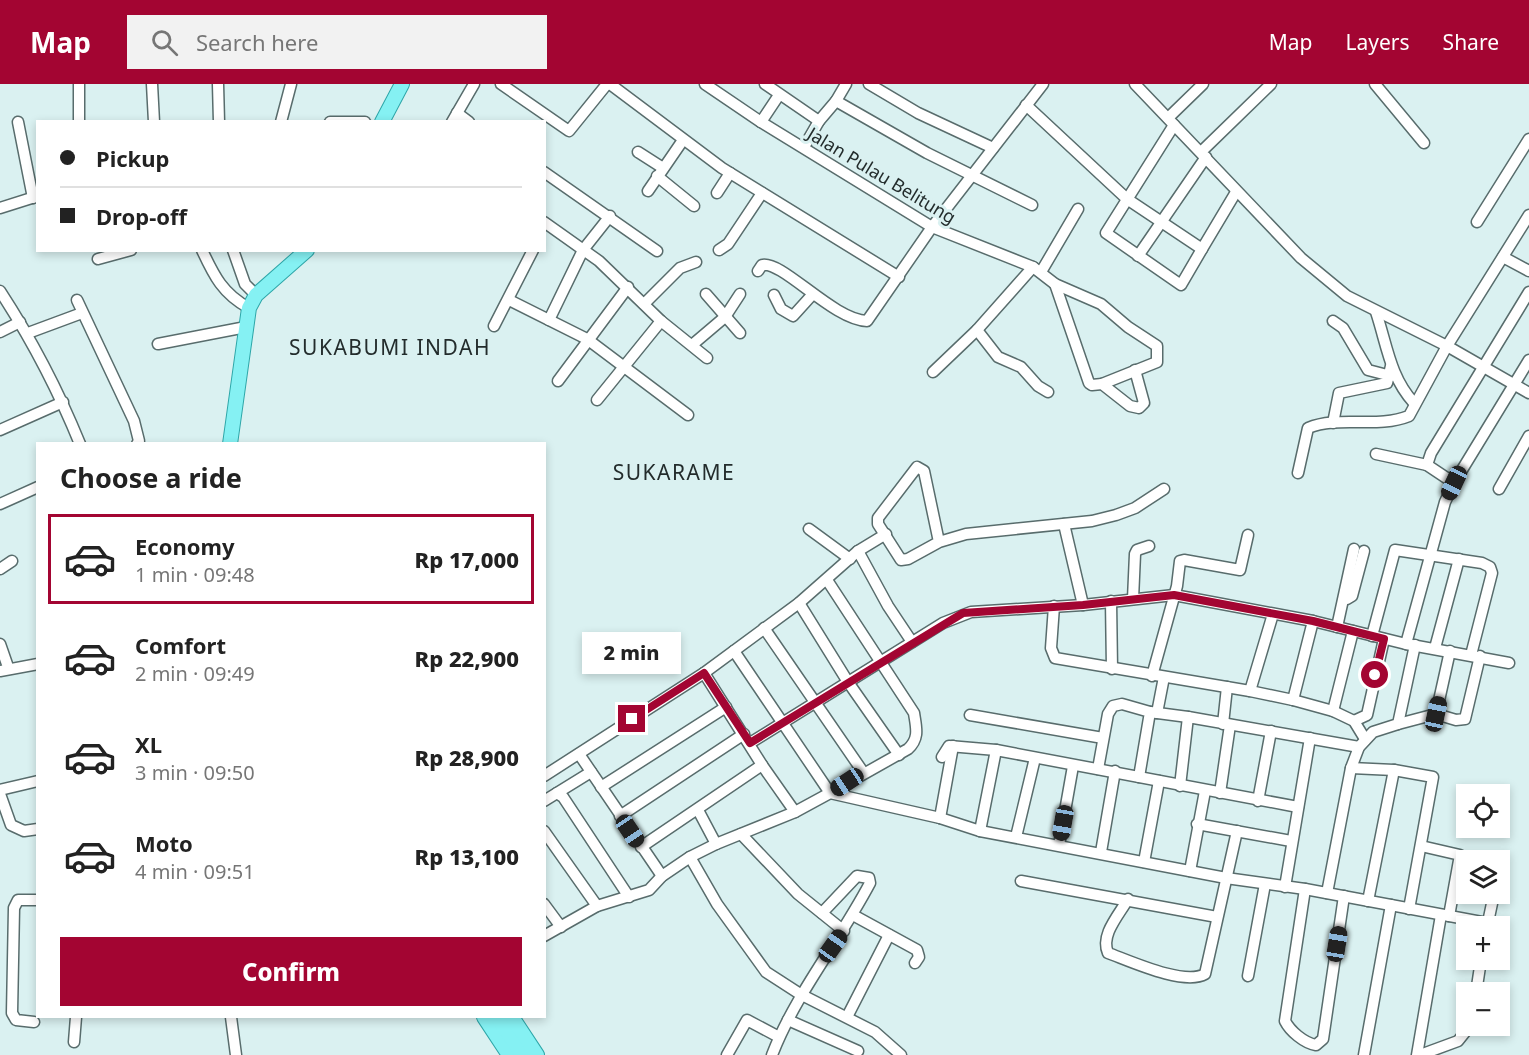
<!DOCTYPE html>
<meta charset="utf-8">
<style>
:root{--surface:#fff;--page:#f2f2f2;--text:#222;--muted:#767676;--line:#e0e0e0;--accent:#a30532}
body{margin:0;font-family:"Noto Sans",sans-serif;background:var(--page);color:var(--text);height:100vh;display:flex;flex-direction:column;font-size:22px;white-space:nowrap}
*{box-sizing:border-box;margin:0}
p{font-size:20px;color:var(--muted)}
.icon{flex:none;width:33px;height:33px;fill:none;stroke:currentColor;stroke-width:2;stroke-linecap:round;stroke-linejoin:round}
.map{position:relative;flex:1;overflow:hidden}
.side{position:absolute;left:36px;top:358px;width:510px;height:576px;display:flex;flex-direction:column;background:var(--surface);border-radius:0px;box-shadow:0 3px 9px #0003}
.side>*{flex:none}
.banner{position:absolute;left:36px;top:36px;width:510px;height:132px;border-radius:0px;box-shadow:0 3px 9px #0003;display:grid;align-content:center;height:132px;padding:0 24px;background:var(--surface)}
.fabs{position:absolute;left:1456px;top:700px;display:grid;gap:12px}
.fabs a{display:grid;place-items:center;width:54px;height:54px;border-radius:0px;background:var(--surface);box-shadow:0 3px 9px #0003;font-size:30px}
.end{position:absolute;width:27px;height:27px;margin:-14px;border:8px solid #a30532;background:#fff;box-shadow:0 0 0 3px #fff}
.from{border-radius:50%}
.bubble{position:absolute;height:42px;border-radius:0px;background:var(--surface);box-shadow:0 3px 9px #0003;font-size:20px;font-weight:800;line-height:42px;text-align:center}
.car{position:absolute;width:18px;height:36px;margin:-18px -9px;border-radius:8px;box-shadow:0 0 4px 2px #0007;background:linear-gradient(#222 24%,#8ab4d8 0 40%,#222 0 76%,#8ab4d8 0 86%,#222 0)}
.banner b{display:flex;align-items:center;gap:21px;height:57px;font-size:22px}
.banner b+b{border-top:2px solid var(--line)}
.banner i{width:15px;height:15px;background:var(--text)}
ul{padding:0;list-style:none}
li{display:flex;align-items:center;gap:18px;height:90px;margin:0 12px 9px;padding:0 12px;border:3px solid transparent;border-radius:0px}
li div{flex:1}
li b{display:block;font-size:22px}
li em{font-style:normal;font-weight:800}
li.on{border-color:var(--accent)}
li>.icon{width:54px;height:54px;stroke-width:1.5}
h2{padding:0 24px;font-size:27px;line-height:72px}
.primary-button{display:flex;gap:12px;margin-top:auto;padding:12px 24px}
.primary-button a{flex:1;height:69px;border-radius:0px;background:var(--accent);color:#fff;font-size:24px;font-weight:800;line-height:69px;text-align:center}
header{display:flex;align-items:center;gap:36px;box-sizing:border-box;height:84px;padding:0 30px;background:var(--accent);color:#fff}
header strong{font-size:28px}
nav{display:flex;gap:33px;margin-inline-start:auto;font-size:21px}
.search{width:420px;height:54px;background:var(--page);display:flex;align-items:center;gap:15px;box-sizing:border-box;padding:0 21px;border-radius:0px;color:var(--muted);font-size:22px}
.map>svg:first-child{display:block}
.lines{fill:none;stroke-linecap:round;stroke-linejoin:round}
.minor-casing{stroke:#586c6c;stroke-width:13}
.major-casing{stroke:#2da6a8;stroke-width:16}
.minor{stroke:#fff;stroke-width:10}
.major{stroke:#85f1f3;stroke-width:14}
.route{stroke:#a30532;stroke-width:8}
.labels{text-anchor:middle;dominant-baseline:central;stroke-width:6;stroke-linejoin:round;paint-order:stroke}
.street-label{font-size:18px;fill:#232c2c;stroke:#daf1f1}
.quarter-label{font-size:21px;letter-spacing:1.5px;fill:#232c2c;stroke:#daf1f1}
</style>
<header>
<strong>Map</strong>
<div class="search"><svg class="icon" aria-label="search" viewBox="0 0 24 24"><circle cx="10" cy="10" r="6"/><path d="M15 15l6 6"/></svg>Search here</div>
<nav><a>Map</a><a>Layers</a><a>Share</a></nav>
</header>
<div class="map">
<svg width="1529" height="971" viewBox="0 0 1529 971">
<rect width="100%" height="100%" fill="#daf1f1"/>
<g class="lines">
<g class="minor-casing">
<g id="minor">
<path d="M152,0L154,38"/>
<path d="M218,0L219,38"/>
<path d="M501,0L569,47L607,0"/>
<path d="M610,0L722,84L899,193"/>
<path d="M705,0L761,38L932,143L1033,183L1055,200L1101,220L1128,243L1157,262V278L1102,300"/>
<path d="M765,0L819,37"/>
<path d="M869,0L918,29L993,64"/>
<path d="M1135,0L1301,174L1347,212L1447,262L1529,309"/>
<path d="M1375,0L1424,59"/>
<path d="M836,17L846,0"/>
<path d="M1026,21L1127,115L1202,165L1236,108"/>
<path d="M457,29L469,38"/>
<path d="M1168,34L1203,0"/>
<path d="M18,38L33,114"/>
<path d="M79,38V0"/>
<path d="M281,38L291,0"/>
<path d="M330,38H365"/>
<path d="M452,38L474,0"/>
<path d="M761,38L779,11"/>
<path d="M1174,41L1106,149L1181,201L1202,165"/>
<path d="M804,63L819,37L836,17L927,69L1032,121"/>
<path d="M1202,67L1271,0"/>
<path d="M638,68L663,84"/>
<path d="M544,88L657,167"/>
<path d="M657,92L694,122"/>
<path d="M648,107L683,56"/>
<path d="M717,109L730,89"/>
<path d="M0,124L38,112"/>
<path d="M544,138L599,177L661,237L707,274"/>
<path d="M1477,138L1529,55"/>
<path d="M202,166C214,192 223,210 249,224"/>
<path d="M233,166L245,200L256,211"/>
<path d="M719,166L728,160L762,109"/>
<path d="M1138,172L1206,73"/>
<path d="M1503,173L1529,187"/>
<path d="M98,175L131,166"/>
<path d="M1033,183L977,246L998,273L1021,283L1038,302L1048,308"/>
<path d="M758,187L762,181C782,176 833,236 867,237L932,143L1043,0"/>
<path d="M1041,188L1078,125"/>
<path d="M1055,200L1089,299L1092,301L1102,300L1130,322L1139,324L1144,319L1135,286"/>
<path d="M0,207C32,256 58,306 80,360"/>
<path d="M706,210L740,249"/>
<path d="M774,211L781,225L793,232L812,211"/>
<path d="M77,216L134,337L139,357L137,360"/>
<path d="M509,216L587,255L688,331"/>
<path d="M644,220L680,184L696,178"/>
<path d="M1376,228C1387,261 1390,293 1414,319"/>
<path d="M549,236L583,166L610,132"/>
<path d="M1333,237L1343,244L1368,286L1391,292"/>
<path d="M494,242L533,166"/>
<path d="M0,248L20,238"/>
<path d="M28,249L82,229"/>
<path d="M158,260L246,243"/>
<path d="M692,261L725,233L740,210"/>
<path d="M933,288L977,246"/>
<path d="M558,297L628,203"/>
<path d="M597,316L661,237"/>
<path d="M1333,339L1339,309L1387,299L1391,282"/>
<path d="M0,346L63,318"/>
<path d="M1376,370L1427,381"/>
<path d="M1298,389L1308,344C1339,331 1377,345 1409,332L1447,262L1529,131"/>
<path d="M1454,399L1427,381L1431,369L1529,208"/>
<path d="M1499,405L1529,352"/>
<path d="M0,420L38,403"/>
<path d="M1064,440L1083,521"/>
<path d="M809,445L850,475"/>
<path d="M939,458L924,387L917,383L878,434V440L901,476L908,475L939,458L966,450L1092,437L1116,431L1135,424L1164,405"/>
<path d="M858,467L888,522L912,558"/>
<path d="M0,485L12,477"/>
<path d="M1133,515L1135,470L1137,466L1149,462"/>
<path d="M1347,515L1352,512L1364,467"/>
<path d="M1111,517L1112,585"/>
<path d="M799,519L848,598L899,671"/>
<path d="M1054,522L1051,564L1055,574L1250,607L1293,616L1333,627L1354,637L1365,655"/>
<path d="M1337,543L1354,465"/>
<path d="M764,544L863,688"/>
<path d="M1372,552L1395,466L1482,479L1490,483L1492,489L1471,571"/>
<path d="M0,560L8,583"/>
<path d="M1406,560L1445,418L1454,399L1529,276"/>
<path d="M1435,564L1459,475"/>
<path d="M734,567L830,709L908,665C920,654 916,643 914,629L827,496"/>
<path d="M0,587L38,580"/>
<path d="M1152,592L1177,502L1180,477L1184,476L1240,486L1248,451"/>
<path d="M1250,607L1273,530"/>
<path d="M1293,616L1313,537"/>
<path d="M1333,627L1353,547"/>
<path d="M1150,628L1188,633"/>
<path d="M1157,629L1164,593"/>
<path d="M1436,630L1450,567"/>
<path d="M970,631L1103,654"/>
<path d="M1354,637L1367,631L1384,555"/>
<path d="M1223,640L1227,603"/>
<path d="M1398,640L1436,630L1456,636L1465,635L1480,572"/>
<path d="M750,659L943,539L971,528L1083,521L1174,511L1313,537L1406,560L1509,579"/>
<path d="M579,670L662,792"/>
<path d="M942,673L949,662L996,666L1298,723"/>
<path d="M762,681L795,728"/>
<path d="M1351,684L1394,686L1433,693L1409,825"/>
<path d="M1098,685L1108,630L1113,622L1122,620L1150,628L1139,693"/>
<path d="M544,692L704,589L799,519L858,467L886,450"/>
<path d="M1180,702L1188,633L1359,663"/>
<path d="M601,703L726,623"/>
<path d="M0,706L38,697"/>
<path d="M557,709L591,688"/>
<path d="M1220,709L1230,641"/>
<path d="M0,710L11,741L24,747L38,745"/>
<path d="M544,717L557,709L563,713L629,813"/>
<path d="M1258,717L1271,647"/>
<path d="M698,726L716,760"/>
<path d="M620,732L744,650"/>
<path d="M940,734L953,662"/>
<path d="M1197,740L1291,757"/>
<path d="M544,747L597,822"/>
<path d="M980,747L996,666"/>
<path d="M741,750L798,810L844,847"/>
<path d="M1016,753L1035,674"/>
<path d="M1059,761L1073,682"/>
<path d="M1421,762L1460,771L1449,832"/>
<path d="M641,763L762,681L704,589"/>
<path d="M1101,768L1115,687"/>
<path d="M690,773L717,820L766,888L800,910L875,948L901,971"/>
<path d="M1144,778L1159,697"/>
<path d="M1190,787L1205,707"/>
<path d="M1021,797L1217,833"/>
<path d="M1285,803L1310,654"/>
<path d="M1305,805L1285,937C1290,947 1304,959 1316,961L1323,955L1344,812"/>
<path d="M1327,809L1351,684L1359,663L1373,648L1398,640L1415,561"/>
<path d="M1128,815C1119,831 1100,851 1108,869C1130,877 1184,902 1205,890L1237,747"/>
<path d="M1368,817L1394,686"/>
<path d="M544,820L561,843"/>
<path d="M853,831L917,866L919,873L915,879"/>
<path d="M1487,843L1494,810"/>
<path d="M544,852L597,822L649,806L662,792L690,773L716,760L795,728L830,709L940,734L980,747L1226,794L1305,805L1487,839"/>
<path d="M1248,892L1265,800"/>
<path d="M1476,909L1481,876"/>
<path d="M231,933L236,971"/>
<path d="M847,933L889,851"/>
<path d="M788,936L858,967"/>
<path d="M34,938L16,936L12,929L14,824L18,816H38"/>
<path d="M74,958L76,933"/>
<path d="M727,971L747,936L779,953"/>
<path d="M772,971C796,909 839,858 870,799L869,794L857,792L822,829"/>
<path d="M1364,971L1391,821"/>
<path d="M1417,971L1441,831"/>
<path d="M1420,971L1458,957L1470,942"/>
</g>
</g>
<g class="major-casing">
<g id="major">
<path d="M382,38L402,0"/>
<path d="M230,360L249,224L256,211L307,166"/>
<path d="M484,933L509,971"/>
<path d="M497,933L523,971"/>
<path d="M512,933L537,971"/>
</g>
</g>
<use href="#minor" class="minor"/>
<use href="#major" class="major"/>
</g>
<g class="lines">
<path class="route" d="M632,635L704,589L750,659L963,529L1083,521L1174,511L1313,537L1384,555L1375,591"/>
</g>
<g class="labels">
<g class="street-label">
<text transform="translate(882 91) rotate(31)">Jalan Pulau Belitung</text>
</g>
<g class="quarter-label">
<text x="390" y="263">SUKABUMI INDAH</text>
<text x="674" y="388">SUKARAME</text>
</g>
</g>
</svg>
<div class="fabs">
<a><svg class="icon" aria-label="locate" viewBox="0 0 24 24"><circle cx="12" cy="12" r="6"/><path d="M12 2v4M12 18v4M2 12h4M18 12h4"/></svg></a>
<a><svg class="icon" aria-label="layers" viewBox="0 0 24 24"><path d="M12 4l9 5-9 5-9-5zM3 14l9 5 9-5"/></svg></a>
<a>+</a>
<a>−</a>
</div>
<i class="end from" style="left:1375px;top:591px"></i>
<i class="end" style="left:632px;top:635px"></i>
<div class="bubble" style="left:582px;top:548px;width:99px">2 min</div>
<i class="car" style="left:1454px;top:399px;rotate:205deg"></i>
<i class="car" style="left:1436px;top:630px;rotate:12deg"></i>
<i class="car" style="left:847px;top:698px;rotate:237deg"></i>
<i class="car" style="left:1063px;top:739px;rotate:190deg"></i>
<i class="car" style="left:630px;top:747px;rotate:146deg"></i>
<i class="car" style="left:1337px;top:860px;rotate:9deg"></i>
<i class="car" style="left:833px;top:862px;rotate:35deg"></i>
<div class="banner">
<b><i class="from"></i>Pickup</b>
<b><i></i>Drop-off</b>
</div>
<section class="side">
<h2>Choose a ride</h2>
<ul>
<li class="on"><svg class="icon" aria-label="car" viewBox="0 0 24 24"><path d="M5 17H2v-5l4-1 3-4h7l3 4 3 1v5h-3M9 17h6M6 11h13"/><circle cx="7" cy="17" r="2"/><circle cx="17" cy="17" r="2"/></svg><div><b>Economy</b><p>1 min · 09:48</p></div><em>Rp 17,000</em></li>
<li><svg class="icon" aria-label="car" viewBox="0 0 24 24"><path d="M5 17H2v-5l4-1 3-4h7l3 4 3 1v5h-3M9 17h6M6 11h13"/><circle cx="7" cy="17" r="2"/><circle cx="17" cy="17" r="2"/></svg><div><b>Comfort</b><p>2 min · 09:49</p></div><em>Rp 22,900</em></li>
<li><svg class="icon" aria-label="car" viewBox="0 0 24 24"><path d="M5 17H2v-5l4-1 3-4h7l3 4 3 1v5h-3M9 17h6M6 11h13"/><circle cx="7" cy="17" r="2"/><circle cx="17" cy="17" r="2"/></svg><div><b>XL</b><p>3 min · 09:50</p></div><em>Rp 28,900</em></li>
<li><svg class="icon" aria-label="car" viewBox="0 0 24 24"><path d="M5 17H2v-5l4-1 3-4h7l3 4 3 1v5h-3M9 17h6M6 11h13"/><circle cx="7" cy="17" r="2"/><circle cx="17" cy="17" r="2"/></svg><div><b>Moto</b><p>4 min · 09:51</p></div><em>Rp 13,100</em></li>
</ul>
<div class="primary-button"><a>Confirm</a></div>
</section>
</div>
